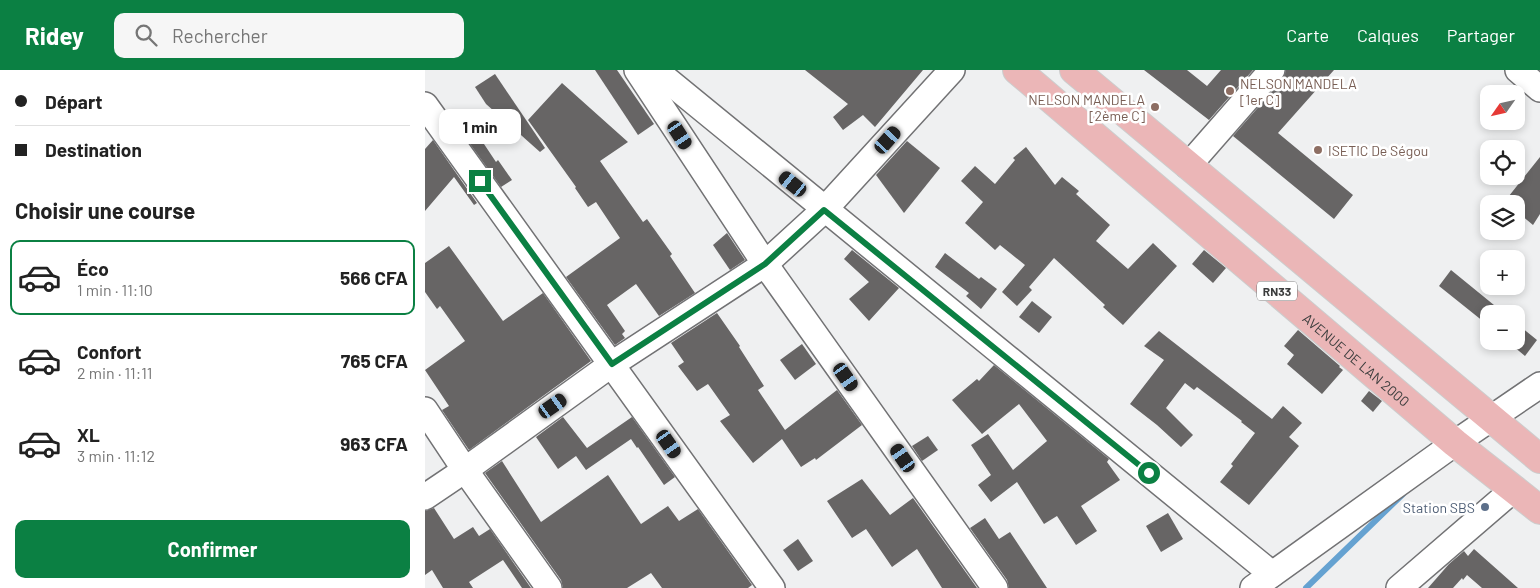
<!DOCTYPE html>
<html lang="fr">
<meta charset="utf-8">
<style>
:root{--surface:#fff;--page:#f6f6f6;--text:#222;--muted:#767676;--line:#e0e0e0;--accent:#0b8043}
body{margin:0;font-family:Barlow,sans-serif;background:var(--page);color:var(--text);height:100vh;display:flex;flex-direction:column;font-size:19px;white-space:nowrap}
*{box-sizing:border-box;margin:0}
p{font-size:16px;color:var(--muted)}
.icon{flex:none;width:28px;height:28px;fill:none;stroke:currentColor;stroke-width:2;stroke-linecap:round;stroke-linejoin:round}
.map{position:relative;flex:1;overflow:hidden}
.drawer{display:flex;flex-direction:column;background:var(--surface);width:425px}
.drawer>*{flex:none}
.guide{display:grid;align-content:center;height:110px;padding:0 15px;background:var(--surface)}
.needle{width:32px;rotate:236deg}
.fabs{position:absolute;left:1055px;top:15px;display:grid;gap:10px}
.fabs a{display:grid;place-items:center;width:45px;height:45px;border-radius:10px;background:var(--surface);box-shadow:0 2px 8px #0003;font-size:25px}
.end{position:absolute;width:22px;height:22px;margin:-11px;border:6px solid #0b8043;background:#fff;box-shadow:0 0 0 2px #fff}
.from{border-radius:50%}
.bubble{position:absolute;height:35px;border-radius:10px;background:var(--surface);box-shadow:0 2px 8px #0003;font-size:16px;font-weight:700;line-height:35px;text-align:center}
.car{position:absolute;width:15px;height:30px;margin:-15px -8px;border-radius:6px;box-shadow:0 0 4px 1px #0007;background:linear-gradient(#222 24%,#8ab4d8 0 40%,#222 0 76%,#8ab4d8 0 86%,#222 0)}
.guide b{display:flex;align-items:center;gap:18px;height:48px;font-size:19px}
.guide b+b{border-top:1px solid var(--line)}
.guide i{width:12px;height:12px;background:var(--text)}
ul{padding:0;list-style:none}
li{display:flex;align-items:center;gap:15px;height:75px;margin:0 10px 8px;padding:0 5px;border:2px solid transparent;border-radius:10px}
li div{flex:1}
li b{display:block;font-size:19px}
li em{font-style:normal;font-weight:700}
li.selected{border-color:var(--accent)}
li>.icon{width:45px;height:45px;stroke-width:1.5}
h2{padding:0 15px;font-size:22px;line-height:60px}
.primary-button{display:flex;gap:10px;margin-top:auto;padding:10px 15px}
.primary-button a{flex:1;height:58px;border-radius:10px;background:var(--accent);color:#fff;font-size:20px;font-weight:700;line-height:58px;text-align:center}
header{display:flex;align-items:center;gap:30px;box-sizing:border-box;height:70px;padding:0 25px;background:var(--accent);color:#fff}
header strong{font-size:24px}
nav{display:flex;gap:28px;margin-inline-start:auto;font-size:18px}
.search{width:350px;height:45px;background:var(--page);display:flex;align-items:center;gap:12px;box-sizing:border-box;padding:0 18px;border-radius:10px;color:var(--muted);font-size:19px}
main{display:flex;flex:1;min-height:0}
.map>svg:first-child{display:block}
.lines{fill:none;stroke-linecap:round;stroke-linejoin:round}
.stream{stroke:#65a2d1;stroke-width:6}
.building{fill:#676565}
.street-casing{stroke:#727274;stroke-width:28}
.primary-casing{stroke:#cccdcd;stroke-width:30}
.street{stroke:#fff;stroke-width:25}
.primary{stroke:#ebb6b7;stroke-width:28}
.route{stroke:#0b8043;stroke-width:6}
.education-dot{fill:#8d6e63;stroke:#fff;stroke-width:2}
.service-dot{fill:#5c6f8a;stroke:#fff;stroke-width:2}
.labels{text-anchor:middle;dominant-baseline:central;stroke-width:5;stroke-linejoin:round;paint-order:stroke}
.shield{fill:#fff;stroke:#767777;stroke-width:1}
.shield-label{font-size:12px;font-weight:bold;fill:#3c3d3d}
.education-label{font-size:14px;fill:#785e54;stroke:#fff;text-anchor:start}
.street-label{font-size:14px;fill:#3c3d3d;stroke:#fff}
.service-label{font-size:14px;fill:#4e5e75;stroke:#fff;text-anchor:end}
</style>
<header>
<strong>Ridey</strong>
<div class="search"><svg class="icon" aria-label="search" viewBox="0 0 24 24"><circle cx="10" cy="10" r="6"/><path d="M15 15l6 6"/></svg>Rechercher</div>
<nav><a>Carte</a><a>Calques</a><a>Partager</a></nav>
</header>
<main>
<section class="drawer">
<div class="guide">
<b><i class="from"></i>Départ</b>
<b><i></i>Destination</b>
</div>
<h2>Choisir une course</h2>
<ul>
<li class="selected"><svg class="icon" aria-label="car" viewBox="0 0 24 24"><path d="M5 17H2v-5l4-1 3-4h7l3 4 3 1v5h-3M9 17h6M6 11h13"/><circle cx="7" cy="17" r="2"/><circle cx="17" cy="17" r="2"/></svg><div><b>Éco</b><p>1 min · 11:10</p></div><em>566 CFA</em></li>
<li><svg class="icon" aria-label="car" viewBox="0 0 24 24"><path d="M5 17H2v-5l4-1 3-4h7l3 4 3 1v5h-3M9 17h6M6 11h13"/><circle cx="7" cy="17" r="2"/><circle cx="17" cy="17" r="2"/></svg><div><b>Confort</b><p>2 min · 11:11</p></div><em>765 CFA</em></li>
<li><svg class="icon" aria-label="car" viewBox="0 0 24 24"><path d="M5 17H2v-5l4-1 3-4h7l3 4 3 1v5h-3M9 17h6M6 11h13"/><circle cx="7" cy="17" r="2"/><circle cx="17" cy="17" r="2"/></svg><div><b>XL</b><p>3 min · 11:12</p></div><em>963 CFA</em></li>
</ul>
<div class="primary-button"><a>Confirmer</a></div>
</section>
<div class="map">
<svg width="1115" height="518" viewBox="0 0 1115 518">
<rect width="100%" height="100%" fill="#eff0f1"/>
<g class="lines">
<path class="stream" d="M881,518L978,424"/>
</g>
<g class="building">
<path d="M170,0H192L229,54L213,65Z"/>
<path d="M380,0H498L450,57L438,45L418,60L408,47L423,34Z"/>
<path d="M719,0H762L782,16L796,0H828L784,50Z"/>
<path d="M861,0H909L853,63L928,125L909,149L808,66L858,9Z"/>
<path d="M70,4L120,78L115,82L61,34L50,17Z"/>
<path d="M137,13L203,72L175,91L218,152L222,149L247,184L245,186L270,223L234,246L211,214L182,235L200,261L197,264L200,268L190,275L141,207L195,168L171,132L163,137L150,118L151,117L103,50Z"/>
<path d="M45,53L71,92L73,90L87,110L76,117L35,60Z"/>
<path d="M8,70L52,133L49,135L29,107L0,141V79Z"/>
<path d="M482,71L515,98L479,143L451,105Z"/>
<path d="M601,77L630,115L637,107L654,121L651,124L685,155L671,171L703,199L728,173L752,196L698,255L678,237L680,235L629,188L604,217L607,220L592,236L577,222L600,195L575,175L570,180L540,153L558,132L536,111L550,96L570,114L590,90L588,88Z"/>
<path d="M1115,87V144L1108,155L1091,141V134H1083L1080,131Z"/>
<path d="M302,163L320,190L305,200L288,175Z"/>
<path d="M24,176L78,251L118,223L166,291L44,380L17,340L24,336L0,300L40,271L15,236L12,239L0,222V193Z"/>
<path d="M427,180L474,218L444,251L424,229L444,212L419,189Z"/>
<path d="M779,180L801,198L788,213L767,194Z"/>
<path d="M520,183L554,209L556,207L572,219L556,239L541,226L544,223L510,197Z"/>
<path d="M1026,200L1080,244H1064V256L1014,216Z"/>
<path d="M607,231L627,247L614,263L594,247Z"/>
<path d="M292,243L315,276L314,277L339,316L333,320L360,360L412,320L437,355L391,390L390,388L376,397L357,369L328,393L295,351L305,345L283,314L272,321L253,296L259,292L246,273Z"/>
<path d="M1091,253L1112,270L1100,286L1082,271H1091Z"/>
<path d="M873,260L915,296L914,297L918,300L897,324L862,294L869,285L859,276Z"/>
<path d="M734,261L847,349L858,336L877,353L864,367L874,376L824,435L795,412L808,396L806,394L830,363L816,352L817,351L772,317L769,320L760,313L741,338L768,365L756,377L732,355L705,334L739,290L719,276Z"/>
<path d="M377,274L391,294L370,310L355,290Z"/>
<path d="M569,295L684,389L682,392L695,410L656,436L672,461L651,475L632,446L619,454L592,412L566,432L553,415L566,405L546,375L563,364L588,400L622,371L594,334L557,364L527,330L552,309L554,311Z"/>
<path d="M944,321L957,331L948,342L936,331Z"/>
<path d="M138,347L162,378L207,347L250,407L239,415L213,377L212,378L206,369L161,400L151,386L133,399L111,367Z"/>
<path d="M503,366L513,380L497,391L487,376Z"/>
<path d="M77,391L116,452L183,405L216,454L243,436L254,451L273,439L327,515L323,518H237L226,503L202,518H138L136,510L60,403Z"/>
<path d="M437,409L465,445L488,428L552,518H517L492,479L467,497L441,459L427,468L402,431Z"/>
<path d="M9,438L29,469L48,457L54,466L65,459L106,518H97L78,490L44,512L48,518H18L7,500L0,505V441Z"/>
<path d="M743,443L758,469L736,482L721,456Z"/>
<path d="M560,448L574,469L585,462L622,518H584L582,510L545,458Z"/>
<path d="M373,469L388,491L373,501L358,480Z"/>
<path d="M1049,479L1093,518H1057L1042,505L1038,510L1037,508L1028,518H1003L1024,494L1039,481L1043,486Z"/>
</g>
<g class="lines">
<g class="street-casing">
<g id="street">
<path d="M212,0L340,194L570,518"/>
<path d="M230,0L847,504"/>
<path d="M1093,0L1115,19"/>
<path d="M0,35L347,518"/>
<path d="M763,96L847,0"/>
<path d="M0,340L40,400L124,518"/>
<path d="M0,427L40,400L187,294L340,194L399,140L527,0"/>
<path d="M828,518L1030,373L1115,315"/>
<path d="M974,518L1089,419"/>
</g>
</g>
<g class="primary-casing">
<g id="primary">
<path id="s1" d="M592,0L1030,373L1115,440"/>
<path d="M649,0L1115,389"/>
</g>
</g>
<use href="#street" class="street"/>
<use href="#primary" class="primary"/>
</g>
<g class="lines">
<path class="route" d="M55,111L187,294L340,194L399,140L724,403"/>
</g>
<g class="education-dot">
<circle cx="805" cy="21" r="5"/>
<circle cx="730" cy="37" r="5"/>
<circle cx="893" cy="80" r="5"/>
</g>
<circle class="service-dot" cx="1060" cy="437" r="5"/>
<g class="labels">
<rect class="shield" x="832" y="211.5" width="40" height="19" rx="4"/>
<g class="shield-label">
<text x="852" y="221">RN33</text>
</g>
<g class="education-label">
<text x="815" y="13">NELSON MANDELA<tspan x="815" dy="16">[1er C]</tspan></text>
<text x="720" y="29" text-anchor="end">NELSON MANDELA<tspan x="720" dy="16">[2ème C]</tspan></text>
<text x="903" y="80">ISETIC De Ségou</text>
</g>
<g class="street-label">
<text stroke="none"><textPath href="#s1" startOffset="446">AVENUE DE L'AN 2000</textPath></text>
</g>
<g class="service-label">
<text x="1050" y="437">Station SBS</text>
</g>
</g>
</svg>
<div class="fabs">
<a><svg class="needle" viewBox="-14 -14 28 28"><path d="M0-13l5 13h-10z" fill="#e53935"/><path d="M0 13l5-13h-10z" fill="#767676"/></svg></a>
<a><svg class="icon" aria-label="locate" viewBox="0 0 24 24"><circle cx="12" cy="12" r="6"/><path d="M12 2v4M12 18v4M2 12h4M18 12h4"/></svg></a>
<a><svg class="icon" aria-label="layers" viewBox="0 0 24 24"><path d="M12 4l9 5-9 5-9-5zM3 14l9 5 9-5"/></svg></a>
<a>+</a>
<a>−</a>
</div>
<i class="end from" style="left:724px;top:403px"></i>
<i class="end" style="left:55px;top:111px"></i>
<div class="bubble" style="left:14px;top:39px;width:82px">1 min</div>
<i class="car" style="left:255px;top:65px;rotate:147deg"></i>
<i class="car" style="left:463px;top:70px;rotate:42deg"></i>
<i class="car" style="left:368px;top:114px;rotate:309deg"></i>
<i class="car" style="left:421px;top:307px;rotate:145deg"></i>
<i class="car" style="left:128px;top:336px;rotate:55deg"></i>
<i class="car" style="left:244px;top:374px;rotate:145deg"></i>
<i class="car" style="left:478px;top:388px;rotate:325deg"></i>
</div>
</main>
